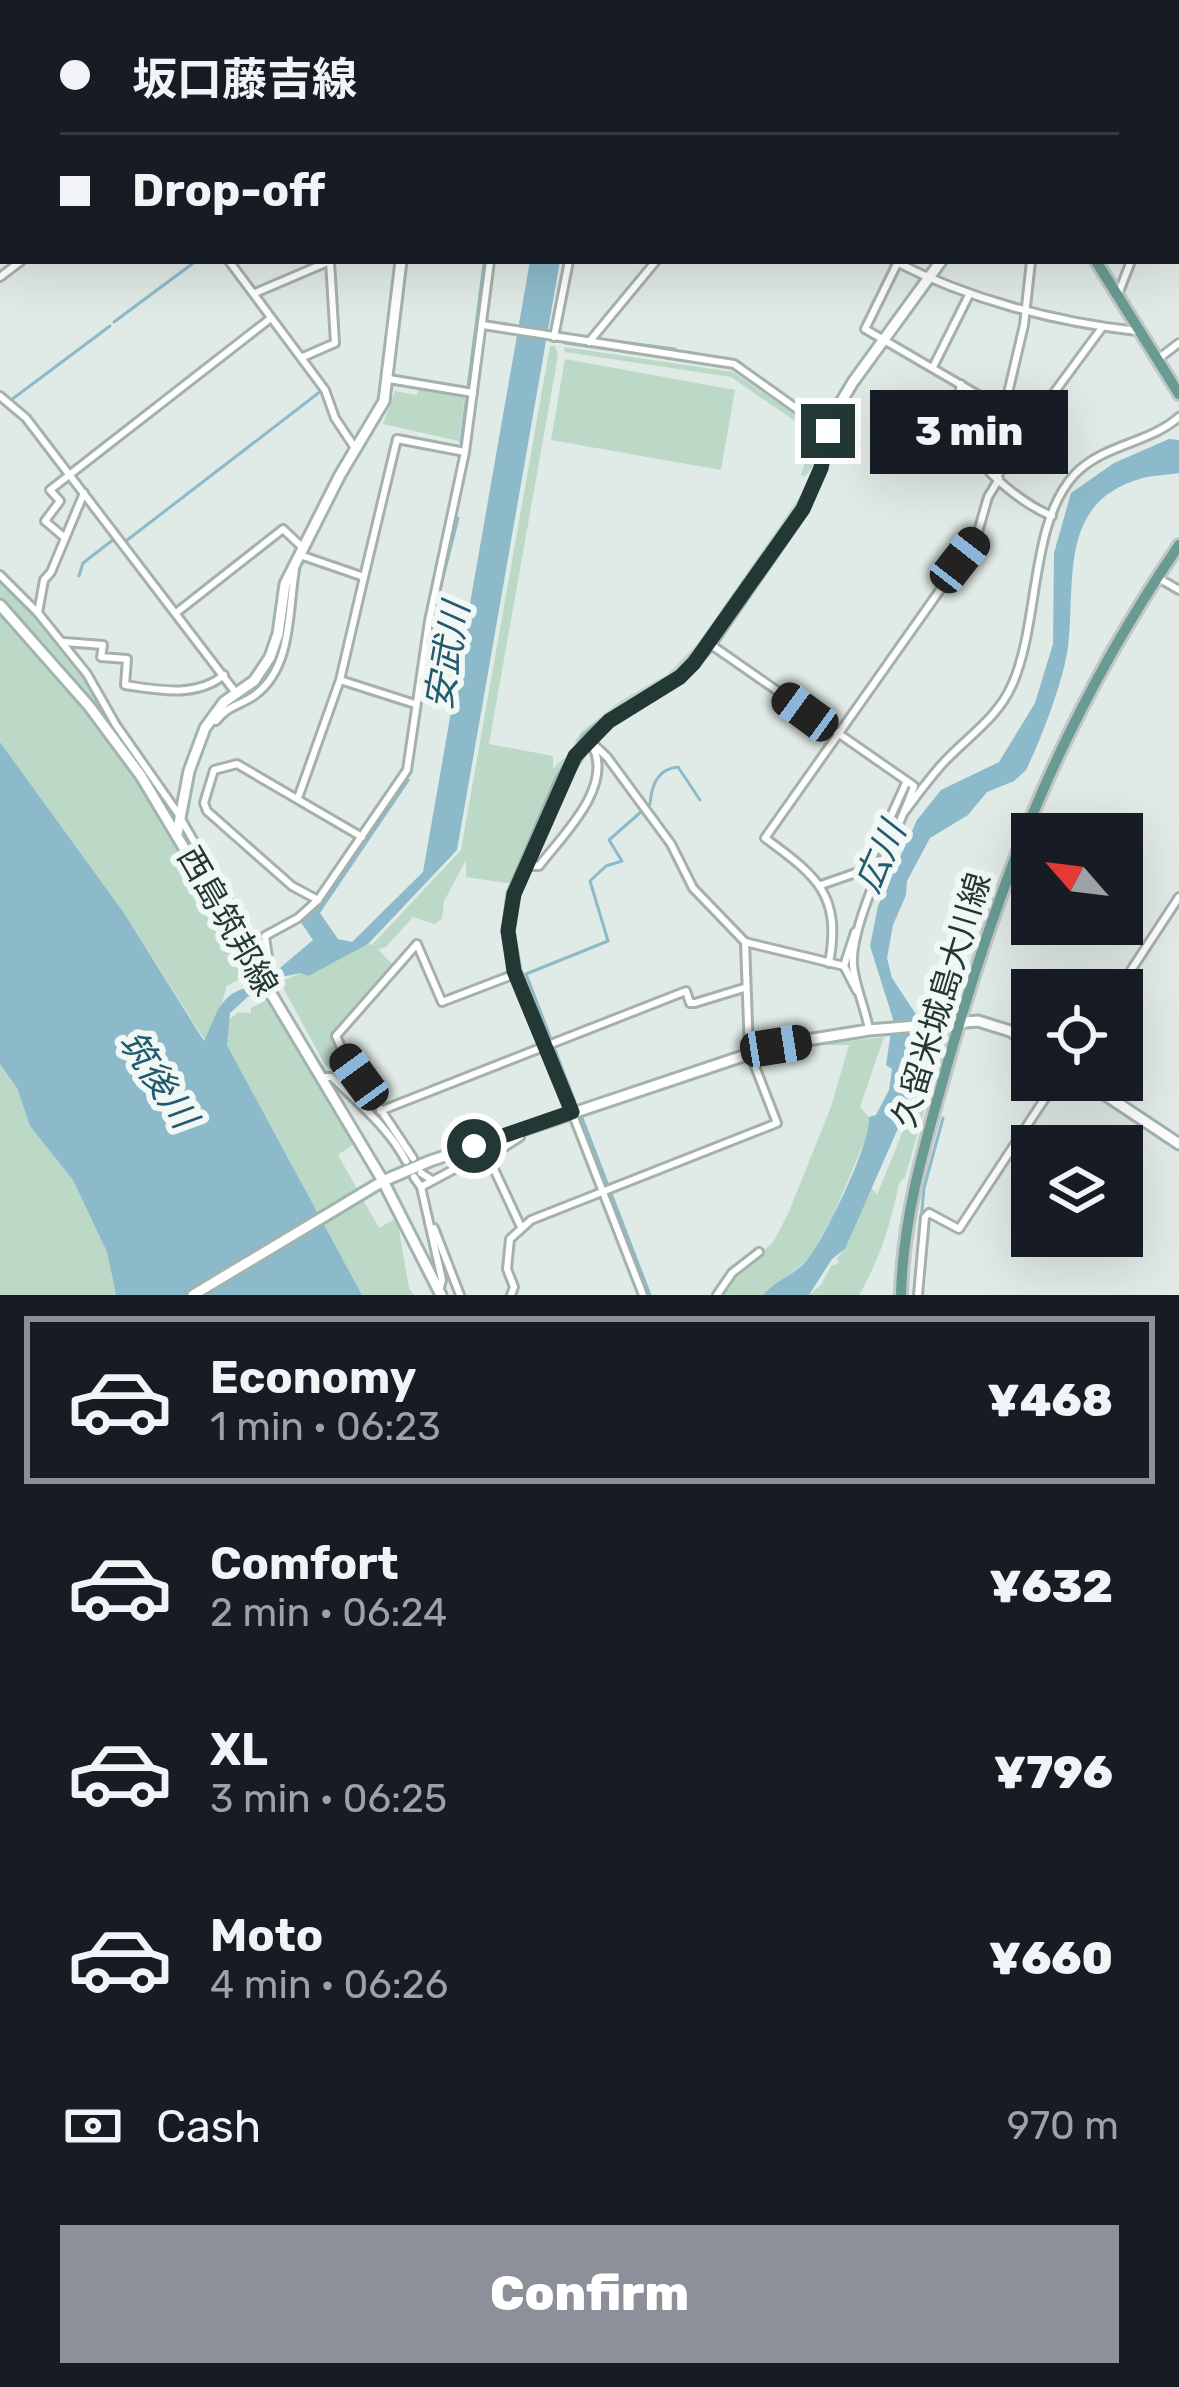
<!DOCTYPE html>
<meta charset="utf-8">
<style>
:root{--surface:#171b24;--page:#20242c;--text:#f1f3f6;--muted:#9ea1a6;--line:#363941;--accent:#8c9099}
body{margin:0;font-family:Rubik,"Noto Sans JP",sans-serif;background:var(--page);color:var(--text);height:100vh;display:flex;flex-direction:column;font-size:45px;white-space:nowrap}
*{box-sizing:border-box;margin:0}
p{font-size:39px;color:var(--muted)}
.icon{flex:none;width:66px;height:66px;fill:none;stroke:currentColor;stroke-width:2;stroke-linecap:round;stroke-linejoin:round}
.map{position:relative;height:1295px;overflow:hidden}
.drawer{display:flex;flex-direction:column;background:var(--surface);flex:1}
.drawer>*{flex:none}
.hud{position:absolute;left:0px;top:0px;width:1179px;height:264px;box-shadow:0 12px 48px #0002;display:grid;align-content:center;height:264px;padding:0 60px;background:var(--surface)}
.needle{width:78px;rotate:298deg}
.fabs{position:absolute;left:1011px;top:813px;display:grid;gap:24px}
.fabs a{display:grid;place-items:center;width:132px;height:132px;border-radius:0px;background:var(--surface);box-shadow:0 12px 48px #0002;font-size:60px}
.end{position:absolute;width:54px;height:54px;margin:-27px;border:15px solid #233835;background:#fff;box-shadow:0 0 0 6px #fff}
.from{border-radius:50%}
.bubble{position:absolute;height:84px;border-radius:0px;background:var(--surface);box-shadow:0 12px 48px #0002;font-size:39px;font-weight:800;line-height:84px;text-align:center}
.car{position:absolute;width:36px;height:72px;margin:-36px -18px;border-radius:15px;box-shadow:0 0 9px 3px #0007;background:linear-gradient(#222 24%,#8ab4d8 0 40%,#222 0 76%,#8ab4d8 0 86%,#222 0)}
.hud b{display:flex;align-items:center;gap:42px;height:114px;font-size:45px}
.hud b+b{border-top:3px solid var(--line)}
.hud i{width:30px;height:30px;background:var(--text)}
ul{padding:21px 0 0;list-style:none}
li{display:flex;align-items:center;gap:36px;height:168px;margin:0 24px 18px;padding:0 36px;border:6px solid transparent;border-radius:0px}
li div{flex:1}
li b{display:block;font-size:45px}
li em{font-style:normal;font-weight:800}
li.current{border-color:var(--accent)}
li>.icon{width:108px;height:108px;stroke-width:1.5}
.pay{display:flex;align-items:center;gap:30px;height:132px;padding:0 60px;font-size:45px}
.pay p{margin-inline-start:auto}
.button{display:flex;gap:24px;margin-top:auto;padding:24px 60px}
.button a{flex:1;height:138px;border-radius:0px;background:var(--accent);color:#fff;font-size:48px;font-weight:800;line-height:138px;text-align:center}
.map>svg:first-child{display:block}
.green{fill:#bbd9c6}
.water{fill:#8dbaca}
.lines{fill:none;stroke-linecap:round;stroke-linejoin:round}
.stream{stroke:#8dbaca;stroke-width:3}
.street-casing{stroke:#a4b1ad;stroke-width:12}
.secondary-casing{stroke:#a1b4af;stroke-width:15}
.primary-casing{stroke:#c1c7c6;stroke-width:16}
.street{stroke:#fff;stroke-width:6}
.secondary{stroke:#fff;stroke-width:9}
.primary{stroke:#699b93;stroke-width:10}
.route{stroke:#233835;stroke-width:15}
.labels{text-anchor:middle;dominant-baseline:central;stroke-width:12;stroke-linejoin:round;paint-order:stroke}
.street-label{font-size:33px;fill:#233835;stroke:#f0f7f4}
.water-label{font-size:36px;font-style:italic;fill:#235a6e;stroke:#f0f7f4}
</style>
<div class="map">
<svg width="1179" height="1295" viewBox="0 0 1179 1295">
<rect width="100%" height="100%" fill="#e0eae6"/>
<g class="green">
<path d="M550,346H555L558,355L489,744L553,756V769L564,758L567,760L513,884L466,877V860L444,901L442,919L434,924L413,917L386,947L378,949L393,965L330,1036L388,1127L324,1063L280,982L368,944L372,945L461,850Z"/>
<path d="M564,347L733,372L818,430L816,463L805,476L801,475L813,436L808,430L731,377L565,352Z"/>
<path d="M565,359L735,390L721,470L551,440Z"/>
<path d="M419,387L465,395L459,441L383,424L395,391L417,395Z"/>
<path d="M801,495L803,500L703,646L679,672L611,713L572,746L581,732L622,700L668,674L698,643Z"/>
<path d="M0,579C73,646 118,733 175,813L172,820L91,701L0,599Z"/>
<path d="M0,614L87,710L138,780L253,973L226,986C226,1000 210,1025 206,1042L124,913L0,742Z"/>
<path d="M268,999L354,1144L338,1155L379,1228L395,1219L398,1224L409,1288L414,1295H362L227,1045V1022L238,1012L251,1013V1008Z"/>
<path d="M936,1032H942L945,1041L905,1177L899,1183C891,1223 880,1259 859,1295H809L821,1285L831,1266L839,1263L837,1258L845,1249L871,1187L877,1195L910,1114Z"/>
<path d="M884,1037L860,1107L869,1117L871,1126L833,1216L810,1258L763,1295H720L735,1272L772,1244L788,1214L831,1107L849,1045H813Z"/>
<path d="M0,1064L17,1088L30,1126L73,1179L107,1252L116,1295H0Z"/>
</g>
<g class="water">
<path d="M530,261H560L457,850L368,944L308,976L301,973L277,978L274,973L313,940L300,921L317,909L407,778L410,780L320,913L338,939L352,942L423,872Z"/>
<path d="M1169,439L1179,440V473C1167,475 1154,475 1143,478C1057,501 1076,581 1068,647C1064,679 1041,740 1026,770L1014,781L987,792L968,815L930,838L907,881L906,895L893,925L887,958L892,978L917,1016L921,1051L899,1126L845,1249L832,1259L809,1295H763C776,1280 796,1274 808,1259C825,1238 872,1141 869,1117L876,1115L889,1090L892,1069L886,1065L893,1019L870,946L878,906L917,820L941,790L999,762L1035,703L1053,644L1054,553L1071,493L1114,463Z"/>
<path d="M0,742L124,913L204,1041C216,1017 219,992 251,987L253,992L230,1013L227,1045L362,1295H116L107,1252L73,1180L30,1126L17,1088L0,1064Z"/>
</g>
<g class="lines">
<g class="stream">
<path d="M412,0L415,3"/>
<path d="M495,0V3"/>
<path d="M323,3L327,0"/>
<path d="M426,3L432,2"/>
<path d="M1093,3L1094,0"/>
<path d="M114,322L196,261"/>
<path d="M597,339L675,349"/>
<path d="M565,343L733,367"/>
<path d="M468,387L484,264"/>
<path d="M11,400L110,326"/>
<path d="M461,442L467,395"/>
<path d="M126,541L321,391"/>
<path d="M79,576L83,563L114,539"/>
<path d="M422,698L432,621L458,518"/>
<path d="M243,764L295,794"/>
<path d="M302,798L361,832"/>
<path d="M575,1102L526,974L608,941L590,881L606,866L622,861L609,840L650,804C651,789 656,769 678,767L700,800"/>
<path d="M582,1118L650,1295"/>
<path d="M914,1295L924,1188L943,1118"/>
</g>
<g class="street-casing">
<g id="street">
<path d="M407,0L409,3"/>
<path d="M500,0V3"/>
<path d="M197,3L220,0"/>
<path d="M588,3L589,0"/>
<path d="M774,3V0"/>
<path d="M864,3L865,0"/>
<path d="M1082,3L1084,0"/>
<path d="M0,80L3,83"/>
<path d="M1176,135L1179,127"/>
<path d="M0,136L3,133"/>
<path d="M1176,199L1179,202"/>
<path d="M0,226L3,228"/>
<path d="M229,261L325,390L335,418L355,448"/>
<path d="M894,261C968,299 1054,322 1137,331"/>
<path d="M897,264L865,329L1004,410"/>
<path d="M0,277L21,261"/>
<path d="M1119,292L1131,261"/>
<path d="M255,293L330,261L335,343L303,357"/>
<path d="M483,325L734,364L828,431"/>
<path d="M554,337L569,261"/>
<path d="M589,342L656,261"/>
<path d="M1158,359L1179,343"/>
<path d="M933,367L969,295"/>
<path d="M389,379L473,393"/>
<path d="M961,384L953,422C966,433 968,440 976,454C989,477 1027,506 1052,516"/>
<path d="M0,396L26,418L236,693"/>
<path d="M1025,432L1101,329"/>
<path d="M998,475L1025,432L1004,410L1024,325L1031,261"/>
<path d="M65,538L45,521L60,501L50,490L271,318"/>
<path d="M0,575L38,613L87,674L116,725L177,812L267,969"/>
<path d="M364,577L397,439L465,452"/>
<path d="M1160,579L1179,590"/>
<path d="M38,613L44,580L51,572L84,493"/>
<path d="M176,613L283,529L303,548"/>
<path d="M64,642L103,645L101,657L127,659L125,685C158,690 196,698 224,675"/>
<path d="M710,644L914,786C899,831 850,921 853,965C855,986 865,1008 869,1029"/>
<path d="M340,680L415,704"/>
<path d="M216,721C228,705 240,706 255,695C293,667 288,609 295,570"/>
<path d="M588,739L607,757L671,844L693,888L745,942L844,966"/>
<path d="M298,798L340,680L364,577L300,555"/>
<path d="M905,811C918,794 931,776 945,761C969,736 998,717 1012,685C1040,623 1029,523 1075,474C1104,444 1148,444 1179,417"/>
<path d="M362,837L237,764L214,770L204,803L207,811L292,886L318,900L407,770L429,621L465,452L490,261"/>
<path d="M525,866H539C562,836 613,788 593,747"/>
<path d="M821,885L867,869L906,783"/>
<path d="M855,932L844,966L857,991"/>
<path d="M829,963C842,894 816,876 765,838L976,539L988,497L999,479"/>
<path d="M272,987L265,936L298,918L318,900"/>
<path d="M1118,990L1179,897"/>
<path d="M323,1077H332C358,1103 389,1128 406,1161"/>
<path d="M380,1111L686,991L690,1003H695L744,988"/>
<path d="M573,1115L643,1295"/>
<path d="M490,1156L520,1137L518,1131"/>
<path d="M413,1158L345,1056L336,1036L417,944L442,1002L515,974"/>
<path d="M421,1173L432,1180"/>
<path d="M414,1177L421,1187L442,1280L439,1291"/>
<path d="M421,1187L486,1152L521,1227"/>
<path d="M434,1228L460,1295"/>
<path d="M511,1295L514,1287L507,1269L510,1239L531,1220L777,1123L749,1051L745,942"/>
<path d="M717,1295L732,1273L759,1252"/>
<path d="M918,1295L925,1217L929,1213L959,1229L1057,1080"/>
</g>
</g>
<g class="secondary-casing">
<g id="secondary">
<path d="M447,3L458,0"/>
<path d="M0,605L89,706L141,776L383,1181L441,1295"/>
<path d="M177,834L189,771L205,728L224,702L254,681L270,657L278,634L285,584L340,475L384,401L401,261"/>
<path d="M1083,1080L1179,1144"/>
<path d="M572,1112L515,971L508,931L513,894L561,781L588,739L609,721L680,677L710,644L803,509L821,468L835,412L853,382L941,261"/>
<path d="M193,1295L383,1181L430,1161L776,1045L869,1030L978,1021L1010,1031L1032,1045"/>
</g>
</g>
<g class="primary-casing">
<g id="primary">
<path d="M929,0L931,3"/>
<path d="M1096,261L1179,394"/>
<path d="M901,1295C903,1214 926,1140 948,1062C1003,869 1065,712 1179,545"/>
</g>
</g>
<use href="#street" class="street"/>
<use href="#secondary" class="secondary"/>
<use href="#primary" class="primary"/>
</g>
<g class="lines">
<path class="route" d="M474,1146L572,1112L514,971L508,931L514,894L575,756L609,721L680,677L694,663L803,509L821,468L828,431"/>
</g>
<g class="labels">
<g class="street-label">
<text transform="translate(228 921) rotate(60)">西島筑邦線</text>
<text transform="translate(941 1000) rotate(-73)">久留米城島大川線</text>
</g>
<g class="water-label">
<text transform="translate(447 656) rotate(-80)">安武川</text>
<text transform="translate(880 857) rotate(-66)">広川</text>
<text transform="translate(158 1079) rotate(56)">筑後川</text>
</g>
</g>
</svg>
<div class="fabs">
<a><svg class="needle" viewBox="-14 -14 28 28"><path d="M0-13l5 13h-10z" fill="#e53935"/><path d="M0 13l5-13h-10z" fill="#9ea1a6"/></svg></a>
<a><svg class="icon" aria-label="locate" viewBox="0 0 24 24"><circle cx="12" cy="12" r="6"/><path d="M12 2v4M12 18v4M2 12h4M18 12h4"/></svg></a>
<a><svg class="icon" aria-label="layers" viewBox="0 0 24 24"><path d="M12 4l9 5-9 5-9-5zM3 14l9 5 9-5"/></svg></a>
</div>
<i class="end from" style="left:474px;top:1146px"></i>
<i class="end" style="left:828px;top:431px"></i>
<div class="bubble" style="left:870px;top:390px;width:198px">3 min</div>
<i class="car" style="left:960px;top:560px;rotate:38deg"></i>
<i class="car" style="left:805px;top:712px;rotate:306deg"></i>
<i class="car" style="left:776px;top:1046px;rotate:81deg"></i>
<i class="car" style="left:359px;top:1077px;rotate:324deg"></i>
<div class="hud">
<b><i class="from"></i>坂口藤吉線</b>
<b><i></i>Drop-off</b>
</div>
</div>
<section class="drawer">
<ul>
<li class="current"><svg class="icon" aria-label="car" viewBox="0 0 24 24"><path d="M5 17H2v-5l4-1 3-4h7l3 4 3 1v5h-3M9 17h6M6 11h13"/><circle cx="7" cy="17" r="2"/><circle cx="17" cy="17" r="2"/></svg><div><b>Economy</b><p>1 min · 06:23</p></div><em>¥468</em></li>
<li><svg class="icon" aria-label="car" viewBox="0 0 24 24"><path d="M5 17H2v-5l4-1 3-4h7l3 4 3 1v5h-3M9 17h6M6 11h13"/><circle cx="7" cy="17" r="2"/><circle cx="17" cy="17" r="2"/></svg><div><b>Comfort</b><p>2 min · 06:24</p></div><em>¥632</em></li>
<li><svg class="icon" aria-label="car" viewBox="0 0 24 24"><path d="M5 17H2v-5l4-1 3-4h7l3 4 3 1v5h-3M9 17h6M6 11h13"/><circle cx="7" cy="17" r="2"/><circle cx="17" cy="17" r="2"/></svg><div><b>XL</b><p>3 min · 06:25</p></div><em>¥796</em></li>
<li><svg class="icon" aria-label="car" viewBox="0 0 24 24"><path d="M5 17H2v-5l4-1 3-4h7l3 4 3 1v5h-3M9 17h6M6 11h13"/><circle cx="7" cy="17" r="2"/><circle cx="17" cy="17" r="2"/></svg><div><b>Moto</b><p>4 min · 06:26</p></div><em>¥660</em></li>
</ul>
<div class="pay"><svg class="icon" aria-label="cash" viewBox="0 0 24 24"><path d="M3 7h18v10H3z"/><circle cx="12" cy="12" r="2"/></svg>Cash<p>970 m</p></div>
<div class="button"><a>Confirm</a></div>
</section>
